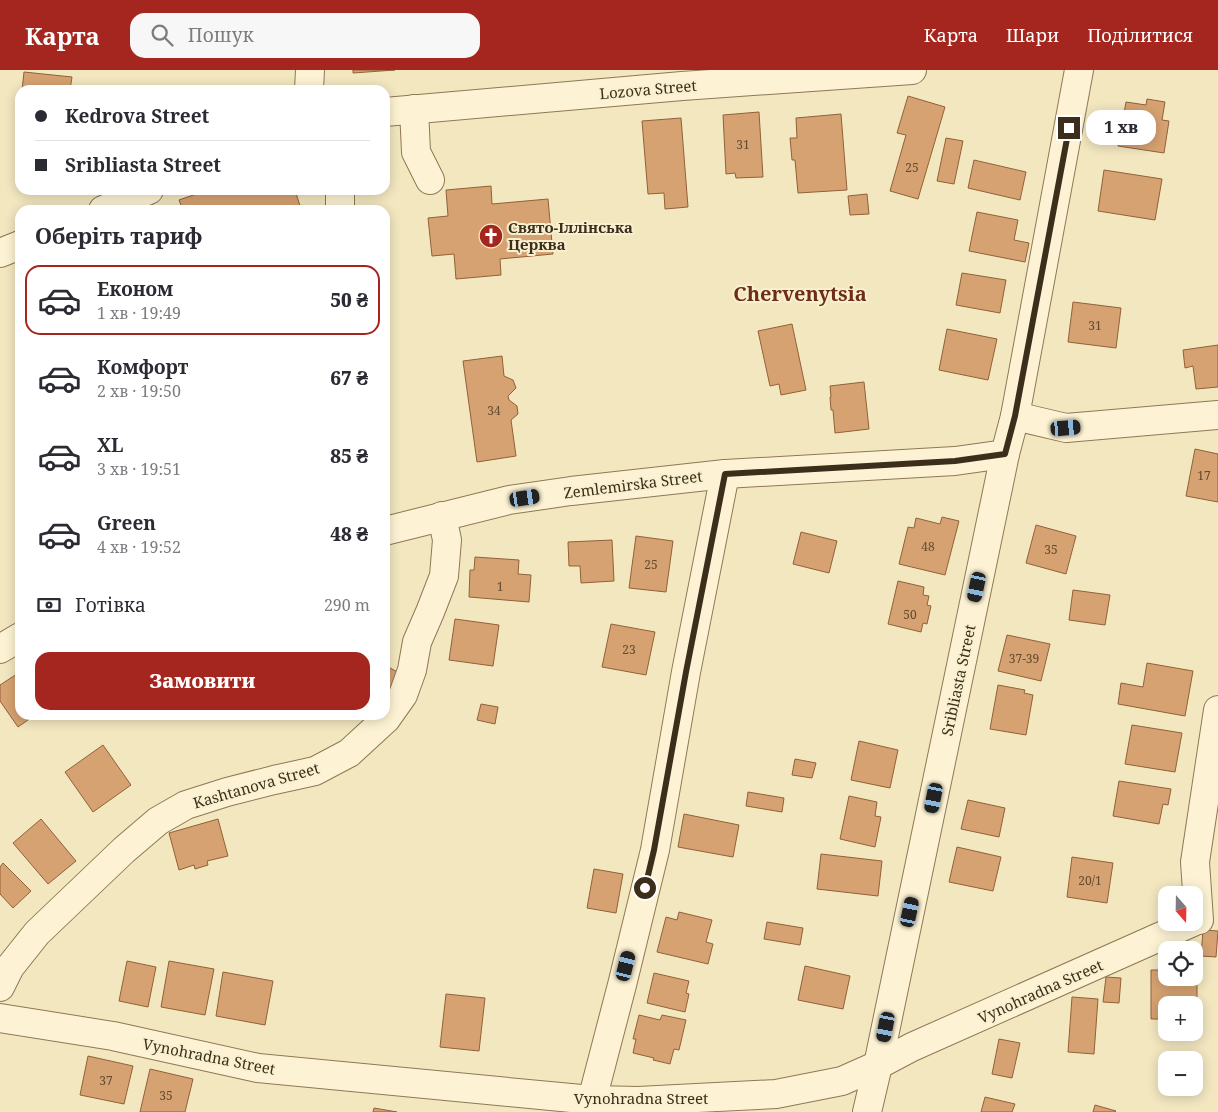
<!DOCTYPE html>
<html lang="uk">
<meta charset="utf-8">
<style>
:root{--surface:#fff;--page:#f7f7f7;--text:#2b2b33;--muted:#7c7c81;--line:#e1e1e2;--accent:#a5261e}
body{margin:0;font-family:"Noto Serif",serif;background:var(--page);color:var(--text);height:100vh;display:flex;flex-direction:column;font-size:19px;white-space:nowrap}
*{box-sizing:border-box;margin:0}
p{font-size:16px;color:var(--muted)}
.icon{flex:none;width:28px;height:28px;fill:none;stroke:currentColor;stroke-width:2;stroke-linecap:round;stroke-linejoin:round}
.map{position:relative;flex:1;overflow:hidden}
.details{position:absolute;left:15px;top:135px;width:375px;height:515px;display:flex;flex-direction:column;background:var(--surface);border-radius:15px;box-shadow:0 2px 12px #0003}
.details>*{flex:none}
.top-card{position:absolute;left:15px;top:15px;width:375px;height:110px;border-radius:15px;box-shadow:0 2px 12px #0003;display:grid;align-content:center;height:110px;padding:0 20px;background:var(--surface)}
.needle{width:32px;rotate:160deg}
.tools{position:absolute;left:1158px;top:816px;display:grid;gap:10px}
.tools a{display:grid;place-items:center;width:45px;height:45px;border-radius:10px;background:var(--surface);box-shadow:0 2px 12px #0003;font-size:25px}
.end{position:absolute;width:22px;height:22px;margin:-11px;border:6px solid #3c2e1b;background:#fff;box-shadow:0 0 0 2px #fff}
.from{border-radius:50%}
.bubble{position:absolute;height:35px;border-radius:15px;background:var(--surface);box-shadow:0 2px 12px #0003;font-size:16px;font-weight:800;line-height:35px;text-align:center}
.car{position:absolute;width:15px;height:30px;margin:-15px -8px;border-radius:6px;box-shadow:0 0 4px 1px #0007;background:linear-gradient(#222 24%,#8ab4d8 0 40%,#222 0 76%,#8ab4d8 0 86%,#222 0)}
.top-card b{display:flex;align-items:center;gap:18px;height:48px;font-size:19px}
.top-card b+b{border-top:1px solid var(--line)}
.top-card i{width:12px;height:12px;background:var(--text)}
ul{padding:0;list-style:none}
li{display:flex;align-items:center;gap:15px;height:70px;margin:0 10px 8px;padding:0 10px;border:2px solid transparent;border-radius:15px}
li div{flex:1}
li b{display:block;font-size:19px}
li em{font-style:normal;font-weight:800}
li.on{border-color:var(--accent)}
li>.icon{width:45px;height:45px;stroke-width:1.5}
h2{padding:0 20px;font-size:22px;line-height:60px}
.pay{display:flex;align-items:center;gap:12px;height:55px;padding:0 20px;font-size:19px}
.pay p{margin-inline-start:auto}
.action{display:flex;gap:10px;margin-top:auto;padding:10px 20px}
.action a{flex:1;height:58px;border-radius:15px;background:var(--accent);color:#fff;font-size:20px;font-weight:800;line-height:58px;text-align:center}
header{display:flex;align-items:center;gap:30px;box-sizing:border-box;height:70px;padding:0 25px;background:var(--accent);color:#fff}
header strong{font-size:24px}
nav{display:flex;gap:28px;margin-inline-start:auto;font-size:18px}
.search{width:350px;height:45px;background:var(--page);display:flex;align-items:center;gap:12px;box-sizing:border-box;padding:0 18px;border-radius:15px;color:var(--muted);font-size:19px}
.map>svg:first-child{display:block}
.building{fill:#d6a271;stroke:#916138}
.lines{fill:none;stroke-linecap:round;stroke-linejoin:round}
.minor-casing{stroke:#8e7855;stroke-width:30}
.minor{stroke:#fdf3d4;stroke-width:28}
.route{stroke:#3c2e1b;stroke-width:6}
.labels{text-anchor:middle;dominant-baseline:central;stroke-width:4;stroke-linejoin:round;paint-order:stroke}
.number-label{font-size:12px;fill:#624b30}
.street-label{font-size:15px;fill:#3c2e1b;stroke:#f9f0d0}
.poi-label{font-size:15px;font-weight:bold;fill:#3c2e1b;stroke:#f9f0d0;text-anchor:start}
.district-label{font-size:20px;font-weight:bold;fill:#6e2e16;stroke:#f9f0d0}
</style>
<header>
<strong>Карта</strong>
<div class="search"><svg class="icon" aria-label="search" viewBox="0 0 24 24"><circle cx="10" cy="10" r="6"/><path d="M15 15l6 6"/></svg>Пошук</div>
<nav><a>Карта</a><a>Шари</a><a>Поділитися</a></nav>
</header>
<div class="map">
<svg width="1218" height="1042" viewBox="0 0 1218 1042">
<rect width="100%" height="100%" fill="#f3e7c0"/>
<g class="building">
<path d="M353,0H395L353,3Z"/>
<path d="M24,2L72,7L70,20H22Z"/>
<path d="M167,16L192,18V20H167Z"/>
<path d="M908,26L945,37L918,129L890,121L906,65L897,63Z"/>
<path d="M1147,29L1165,32L1162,50L1169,51L1164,83L1118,76L1126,32L1146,35Z"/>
<path d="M759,42L763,107L736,108L735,103L726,104L723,45Z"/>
<path d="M841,44L847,120L798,123L795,90H792L790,68H797L796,48Z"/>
<path d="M681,48L688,137L665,139L664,123L648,124L642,51Z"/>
<path d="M946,68L963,71L954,114L937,111Z"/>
<path d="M974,90L1026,102L1020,130L968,118Z"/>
<path d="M1104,100L1162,109L1155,150L1098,141Z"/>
<path d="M491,116L492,134L548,129L553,184L500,189L501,205L456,209L454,184L432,186L428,148L448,146L446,120Z"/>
<path d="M208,120H295L300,136L288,140H271L270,138L263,140H183L179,130Z"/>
<path d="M867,124L869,144L850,145L848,126Z"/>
<path d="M977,142L1018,150L1014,170L1029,173L1025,192L969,181Z"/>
<path d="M962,203L1006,210L1000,243L956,235Z"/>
<path d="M1073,232L1121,238L1116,278L1068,272Z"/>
<path d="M792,254L806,320L781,325L779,314L770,316L758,261Z"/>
<path d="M947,259L997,269L988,310L939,300Z"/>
<path d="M1218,275V317L1196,319L1193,296L1185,298L1183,280Z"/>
<path d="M502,286L504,306L513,310L516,318L508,326L509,330L517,336L518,344L511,350L516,386L477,392L463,291Z"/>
<path d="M864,312L869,359L835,363L833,340H831L830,327H831L830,316Z"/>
<path d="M1195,379L1218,384V432L1186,426Z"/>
<path d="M942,447L959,451L945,505L899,494L908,457L914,458L916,448L940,454Z"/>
<path d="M1036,455L1076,466L1066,504L1026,493Z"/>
<path d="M801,462L837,471L829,503L793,494Z"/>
<path d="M636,466L673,471L666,522L629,518Z"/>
<path d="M612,470L614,511L581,513L580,496H569L568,472Z"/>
<path d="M475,487L519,490L518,504L531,505L529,532L469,527L470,500H474Z"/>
<path d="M898,511L924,517L923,525L929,526L927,535L931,536L927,554L923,553L921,562L888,554Z"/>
<path d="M1073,520L1110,525L1105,555L1069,550Z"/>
<path d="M455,549L499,555L493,596L449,590Z"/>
<path d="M611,554L655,562L646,605L602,597Z"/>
<path d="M1007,565L1050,574L1041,611L998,601Z"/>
<path d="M1147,593L1193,601L1185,646L1118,634L1121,613L1143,617Z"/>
<path d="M385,595L399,603L385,626Z"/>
<path d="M20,602V645H35L18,657L0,631V615Z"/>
<path d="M998,615L1025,620L1024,623L1033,625L1026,665L990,659Z"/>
<path d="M481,634L498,637L495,654L477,650Z"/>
<path d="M1132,655L1182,663L1175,702L1125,694Z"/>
<path d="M859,671L898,680L890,718L851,710Z"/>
<path d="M103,675L131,715L93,742L65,702Z"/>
<path d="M795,689L816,693L812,708L792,705Z"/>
<path d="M1119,711L1171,719L1168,735L1163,734L1159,754L1113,746Z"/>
<path d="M748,722L784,728L782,742L746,736Z"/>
<path d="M849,726L877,732L875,746L881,747L875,777L840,769Z"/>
<path d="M968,730L1005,738L999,767L961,759Z"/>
<path d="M684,744L739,755L733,787L678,777Z"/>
<path d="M41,749L76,791L48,814L13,773Z"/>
<path d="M218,749L228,786L207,791L208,795L195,799L194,795L179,800L169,763Z"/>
<path d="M957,777L1001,787L993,821L949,812Z"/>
<path d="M821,784L882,791L878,826L817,819Z"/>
<path d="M1072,787L1113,793L1107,833L1067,827Z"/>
<path d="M3,793L31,821L13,838L0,824V797Z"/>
<path d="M594,799L623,804L616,843L587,838Z"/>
<path d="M679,842L712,850L706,872L713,874L708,894L657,882L666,847L677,850Z"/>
<path d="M767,852L803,858L800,875L764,869Z"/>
<path d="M1203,860L1218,861L1216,887L1201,886Z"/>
<path d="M127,891L156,897L148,937L119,931Z"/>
<path d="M169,891L214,899L205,945L161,937Z"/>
<path d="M805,896L850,906L843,939L798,930Z"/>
<path d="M1194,899H1197V949H1194V935H1166V949H1151V900H1166V908H1194Z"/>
<path d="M223,902L273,911L265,955L216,946Z"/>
<path d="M654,903L689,911L686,923L689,924L685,942L647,933Z"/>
<path d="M1106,907L1121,908L1119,933L1103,932Z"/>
<path d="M446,924L485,928L479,981L440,977Z"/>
<path d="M1072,927L1098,929L1094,984L1068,982Z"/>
<path d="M639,945L660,950L662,945L686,950L679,980L674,979L670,994L653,990L654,988L633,983L636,969H633Z"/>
<path d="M999,969L1020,973L1012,1008L992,1004Z"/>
<path d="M88,986L133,996L124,1034L80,1025Z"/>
<path d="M150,999L193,1009L185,1042H140Z"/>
<path d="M985,1027L1015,1034L1012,1042H981Z"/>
<path d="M1095,1035L1116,1041L1115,1042H1093Z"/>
<path d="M374,1038L397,1042H373Z"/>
</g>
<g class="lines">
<g class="minor-casing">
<g id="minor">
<path d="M309,20L310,0"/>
<path d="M414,39L416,82L430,110"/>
<path d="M385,42L682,16L912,0"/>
<path d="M340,120V140"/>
<path d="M103,140L149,120"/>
<path d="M0,183L20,175"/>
<path d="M1015,346L1066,358L1218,345"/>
<path d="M385,461L509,430L571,421L725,404L955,391L1005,384"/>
<path d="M0,579L20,567"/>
<path d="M1199,850L1195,792L1218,640"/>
<path d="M0,917L10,897L37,863L124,780L158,751L186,735L227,722L274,710L315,701L349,683L386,649L403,625L412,600L417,572L430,542L444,506L447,470L442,446"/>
<path d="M0,948L113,966L258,998L592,1030L638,1031L776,1024L842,1011L878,995L912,977L1193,852"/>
<path d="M592,1030L622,915L655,780L686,602L725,404"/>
<path d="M867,1042L878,995L1005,384L1015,346L1079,0"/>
</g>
</g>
<use href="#minor" class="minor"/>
</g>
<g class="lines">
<path class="route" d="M645,818L654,780L686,602L725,404L955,391L1005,384L1015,346L1069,58"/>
</g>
<defs>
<g id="church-disc" transform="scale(1.25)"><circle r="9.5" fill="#a5261e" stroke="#f9f0d0"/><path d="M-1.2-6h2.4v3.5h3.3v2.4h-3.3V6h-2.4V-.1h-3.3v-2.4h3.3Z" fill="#fff"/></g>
</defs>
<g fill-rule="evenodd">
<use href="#church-disc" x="491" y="166"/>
</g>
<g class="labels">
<g class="number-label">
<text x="743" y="74">31</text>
<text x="912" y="97">25</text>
<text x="1095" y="255">31</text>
<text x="494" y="340">34</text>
<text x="1204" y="405">17</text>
<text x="928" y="476">48</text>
<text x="1051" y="479">35</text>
<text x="651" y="494">25</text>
<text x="500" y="516">1</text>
<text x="910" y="544">50</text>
<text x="629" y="579">23</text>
<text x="1024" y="588">37-39</text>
<text x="1090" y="810">20/1</text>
<text x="106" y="1010">37</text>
<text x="166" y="1025">35</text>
</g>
<g class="street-label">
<text transform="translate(648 19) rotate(-5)">Lozova Street</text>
<text transform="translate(633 414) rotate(-7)">Zemlemirska Street</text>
<text transform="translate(958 610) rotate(-78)">Sribliasta Street</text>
<text transform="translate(256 715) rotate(-16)">Kashtanova Street</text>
<text transform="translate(1040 921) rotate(-24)">Vynohradna Street</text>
<text transform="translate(209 986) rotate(11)">Vynohradna Street</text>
<text x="641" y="1028">Vynohradna Street</text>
</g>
<g class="poi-label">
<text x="508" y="157">Свято-Іллінська<tspan x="508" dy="17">Церква</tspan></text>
</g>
<g class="district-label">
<text x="800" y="223">Chervenytsia</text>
</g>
</g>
</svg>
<div class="tools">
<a><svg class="needle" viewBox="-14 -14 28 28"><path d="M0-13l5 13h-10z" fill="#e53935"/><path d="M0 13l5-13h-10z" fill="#7c7c81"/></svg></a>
<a><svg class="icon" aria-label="locate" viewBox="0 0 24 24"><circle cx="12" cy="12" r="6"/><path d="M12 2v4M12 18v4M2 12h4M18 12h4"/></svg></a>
<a>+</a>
<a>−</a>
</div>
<i class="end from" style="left:645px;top:818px"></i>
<i class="end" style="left:1069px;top:58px"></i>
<div class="bubble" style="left:1086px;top:40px;width:70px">1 хв</div>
<i class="car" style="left:1066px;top:358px;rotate:85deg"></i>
<i class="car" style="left:525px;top:428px;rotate:81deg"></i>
<i class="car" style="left:977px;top:517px;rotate:192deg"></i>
<i class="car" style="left:934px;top:728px;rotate:191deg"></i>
<i class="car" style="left:910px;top:842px;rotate:12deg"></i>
<i class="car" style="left:626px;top:896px;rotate:14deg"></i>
<i class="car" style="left:886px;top:957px;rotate:191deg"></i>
<div class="top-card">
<b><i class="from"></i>Kedrova Street</b>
<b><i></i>Sribliasta Street</b>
</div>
<section class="details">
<h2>Оберіть тариф</h2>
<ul>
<li class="on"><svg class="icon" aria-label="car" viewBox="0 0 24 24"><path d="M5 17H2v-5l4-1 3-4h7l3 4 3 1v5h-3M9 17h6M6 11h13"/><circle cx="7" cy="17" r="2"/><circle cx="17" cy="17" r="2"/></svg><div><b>Економ</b><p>1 хв · 19:49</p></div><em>50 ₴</em></li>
<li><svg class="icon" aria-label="car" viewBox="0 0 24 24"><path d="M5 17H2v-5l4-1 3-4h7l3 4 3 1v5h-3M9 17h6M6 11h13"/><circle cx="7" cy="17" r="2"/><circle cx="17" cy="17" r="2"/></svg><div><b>Комфорт</b><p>2 хв · 19:50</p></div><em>67 ₴</em></li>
<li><svg class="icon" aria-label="car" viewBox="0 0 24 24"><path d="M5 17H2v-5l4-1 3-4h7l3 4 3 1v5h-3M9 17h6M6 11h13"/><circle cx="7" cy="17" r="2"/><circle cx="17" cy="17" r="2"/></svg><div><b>XL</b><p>3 хв · 19:51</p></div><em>85 ₴</em></li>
<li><svg class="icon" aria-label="car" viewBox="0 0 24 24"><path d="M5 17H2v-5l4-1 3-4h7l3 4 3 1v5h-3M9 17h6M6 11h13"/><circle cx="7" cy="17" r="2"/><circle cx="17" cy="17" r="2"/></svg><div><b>Green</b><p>4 хв · 19:52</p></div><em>48 ₴</em></li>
</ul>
<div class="pay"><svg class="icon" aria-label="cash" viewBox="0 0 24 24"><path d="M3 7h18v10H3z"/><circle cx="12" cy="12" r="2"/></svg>Готівка<p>290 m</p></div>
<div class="action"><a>Замовити</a></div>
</section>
</div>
